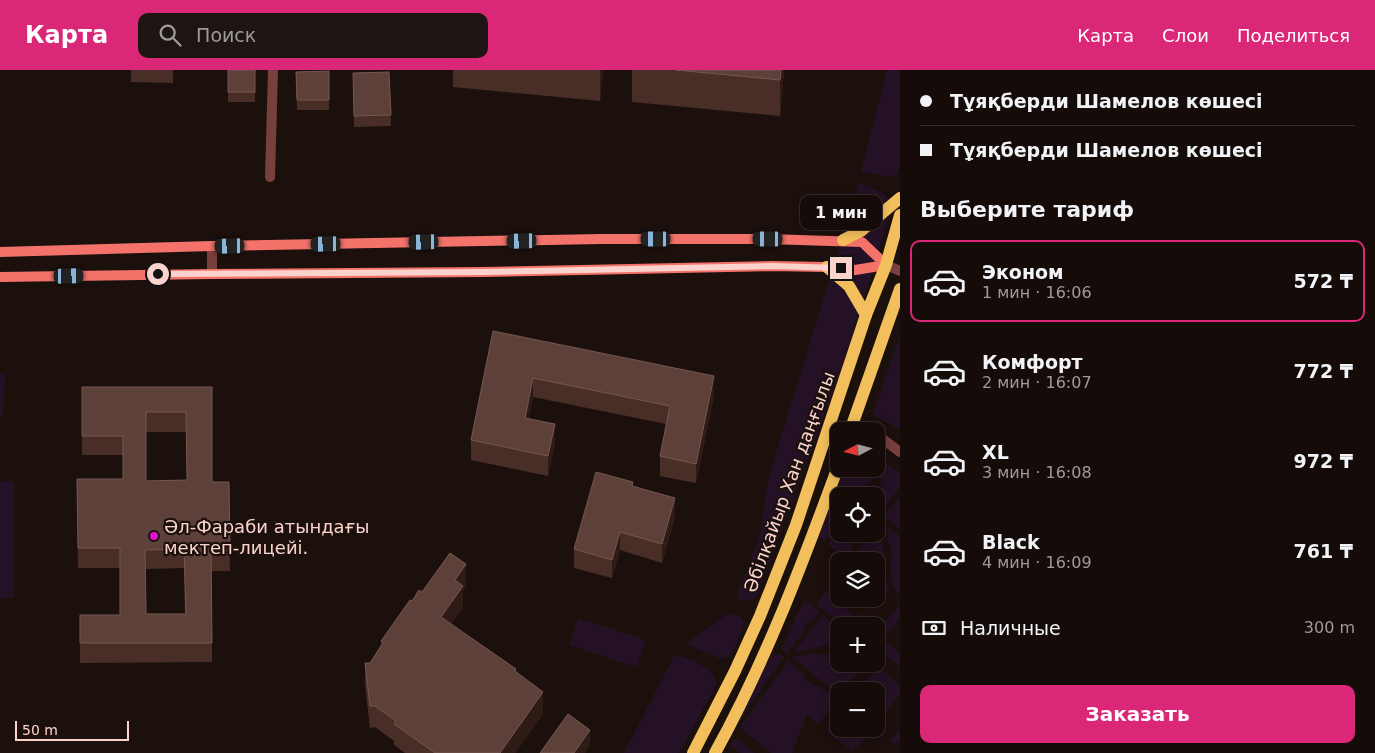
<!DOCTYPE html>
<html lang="ru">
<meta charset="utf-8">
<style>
:root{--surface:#150c0a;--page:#1e1513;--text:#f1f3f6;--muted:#9d9b9c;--line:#342c2b;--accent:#db2777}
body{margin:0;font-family:"DejaVu Sans",sans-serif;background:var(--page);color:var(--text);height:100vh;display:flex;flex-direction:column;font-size:19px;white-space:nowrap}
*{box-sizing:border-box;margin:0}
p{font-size:16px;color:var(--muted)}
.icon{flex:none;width:28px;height:28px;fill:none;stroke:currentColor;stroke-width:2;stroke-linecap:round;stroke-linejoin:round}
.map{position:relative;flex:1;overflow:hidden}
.drawer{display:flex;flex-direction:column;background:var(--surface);width:475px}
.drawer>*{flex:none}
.top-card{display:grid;align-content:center;height:110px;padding:0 20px;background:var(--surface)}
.needle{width:32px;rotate:263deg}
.controls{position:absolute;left:830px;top:352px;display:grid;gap:10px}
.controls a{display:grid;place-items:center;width:55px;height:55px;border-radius:10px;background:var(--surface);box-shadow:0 2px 12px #0003,0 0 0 1px var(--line);font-size:25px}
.scale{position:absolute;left:15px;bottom:12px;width:114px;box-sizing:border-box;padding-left:5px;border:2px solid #fbd3cc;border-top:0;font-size:14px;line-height:18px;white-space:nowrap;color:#fbd3cc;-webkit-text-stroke:4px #1c100d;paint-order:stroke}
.end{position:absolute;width:22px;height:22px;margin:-11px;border:6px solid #fbd3cc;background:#111;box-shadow:0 0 0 2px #111}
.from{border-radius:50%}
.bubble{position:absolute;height:35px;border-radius:10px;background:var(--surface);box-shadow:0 2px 12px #0003,0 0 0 1px var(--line);font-size:16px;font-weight:800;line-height:35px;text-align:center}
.car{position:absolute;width:15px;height:30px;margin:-15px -8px;border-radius:6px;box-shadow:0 0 4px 1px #0007;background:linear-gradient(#222 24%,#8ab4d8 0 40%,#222 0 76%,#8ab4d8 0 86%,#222 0)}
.top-card b{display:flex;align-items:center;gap:18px;height:48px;font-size:19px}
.top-card b+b{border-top:1px solid var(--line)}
.top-card i{width:12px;height:12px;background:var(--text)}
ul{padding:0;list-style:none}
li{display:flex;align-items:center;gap:15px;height:82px;margin:0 10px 8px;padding:0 10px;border:2px solid transparent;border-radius:10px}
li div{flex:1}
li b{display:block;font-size:19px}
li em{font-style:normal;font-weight:800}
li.active{border-color:var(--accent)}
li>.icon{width:45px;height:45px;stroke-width:1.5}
h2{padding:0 20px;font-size:22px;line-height:60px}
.pay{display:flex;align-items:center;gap:12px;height:55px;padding:0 20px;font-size:19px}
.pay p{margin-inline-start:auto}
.action{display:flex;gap:10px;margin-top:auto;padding:10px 20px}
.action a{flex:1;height:58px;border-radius:10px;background:var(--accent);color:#fff;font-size:20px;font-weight:800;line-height:58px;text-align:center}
header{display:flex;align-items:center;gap:30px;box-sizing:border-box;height:70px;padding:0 25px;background:var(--accent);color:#fff}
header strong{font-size:24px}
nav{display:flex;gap:28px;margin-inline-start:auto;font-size:18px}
.search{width:350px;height:45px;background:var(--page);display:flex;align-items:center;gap:12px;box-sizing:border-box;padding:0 18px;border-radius:10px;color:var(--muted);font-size:19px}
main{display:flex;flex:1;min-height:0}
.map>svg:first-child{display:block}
.green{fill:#251125}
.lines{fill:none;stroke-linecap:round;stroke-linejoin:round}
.street{stroke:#77403c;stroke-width:10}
.secondary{stroke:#f3736b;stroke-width:10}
.primary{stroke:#f2bf5c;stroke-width:12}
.wall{fill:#482e27;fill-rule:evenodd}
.shaded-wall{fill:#2f1b15}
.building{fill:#5c4039;stroke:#755750;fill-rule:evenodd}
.route{stroke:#fbd3cc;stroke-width:6}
.poi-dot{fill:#e112c5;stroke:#1c100d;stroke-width:2}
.labels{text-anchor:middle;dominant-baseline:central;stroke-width:4.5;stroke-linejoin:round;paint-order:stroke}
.street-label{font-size:18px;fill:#fbd3cc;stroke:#1c100d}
.poi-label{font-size:18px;fill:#fbd3cc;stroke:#1c100d;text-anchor:start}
</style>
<header>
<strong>Карта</strong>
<div class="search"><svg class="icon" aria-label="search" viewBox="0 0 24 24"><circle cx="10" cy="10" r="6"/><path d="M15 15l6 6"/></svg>Поиск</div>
<nav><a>Карта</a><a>Слои</a><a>Поделиться</a></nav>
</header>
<main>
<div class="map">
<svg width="900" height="683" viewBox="0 0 900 683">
<rect width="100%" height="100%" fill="#1c100d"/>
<g class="green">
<path d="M887,0H900V96L897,104L892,107L861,102Z"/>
<path d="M859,113C873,118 885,121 893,135L839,305L757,526C750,533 745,531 736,528L760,464L768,409Z"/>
<path d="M900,264V359L873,345Z"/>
<path d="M0,304H5L3,347H0Z"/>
<path d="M877,385L900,404V417L884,439Z"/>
<path d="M841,399H873L874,406L859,426H839V452L825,471L817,466Z"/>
<rect x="0" y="411" width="14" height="117"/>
<path d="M900,426V459L884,446Z"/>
<path d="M880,452L888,523L879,515L881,512L876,508V491H849L871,464H876V457Z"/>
<path d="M886,455L900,466V524L893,519L890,492H892L891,477H889Z"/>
<path d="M839,460V464H864L861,467L859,466L851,476L853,478L845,488L828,474Z"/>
<path d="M876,519L884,526L873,540L866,534L867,531L865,529H876Z"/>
<path d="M827,520L846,535L845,538L855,546L857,544L864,550L859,556H844L816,534Z"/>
<path d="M805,530L820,542L812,551L810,550L804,558L805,560L787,583L781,578C791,563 795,545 805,530Z"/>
<path d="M900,534V548L883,570L900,584V597L876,577V564Z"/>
<path d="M729,543L741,547L744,553C739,566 736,587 721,589L686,574Z"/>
<path d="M823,545L839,560V573L794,582Z"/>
<path d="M578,548L646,570L637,597L569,575Z"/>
<path d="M839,579V594H866L847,614L849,616L844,621H839V625L792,587L818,583V585L833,583V580Z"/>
<path d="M773,583L776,586L779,583L784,587L737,654L753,614Z"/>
<path d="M675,584C690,590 714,596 717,613L679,683H624Z"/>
<path d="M788,591L806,605L804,608L816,617L818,615L837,630L819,654L807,645L792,683H771L740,657Z"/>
<path d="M878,597L900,615V624L876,653V621H862L869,612L867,611Z"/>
<path d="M839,646V659H872L853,682L827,661Z"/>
<path d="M900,658V671L894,674L889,671Z"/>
<path d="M737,668L755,683H740L731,676L732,671Z"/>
</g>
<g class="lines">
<g class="street">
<path d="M270,107L273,0"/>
<path d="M886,195L900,201"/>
<path d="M212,204V176"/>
<path d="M853,354L870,361"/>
<path d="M876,364L900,382"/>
</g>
<g class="secondary">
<path d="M0,182L212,176L600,169H768L862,172L886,195"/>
<path d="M0,207L212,204L483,202L771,196L827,197L855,200L886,195"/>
</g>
<g class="primary">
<path d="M843,170L861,161L900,128"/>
<path d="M827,197L849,216L866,245"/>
<path d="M850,361L900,219"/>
<path d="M693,683L735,601L760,546L796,455L866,245L886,195L900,145"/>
<path d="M715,683C766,591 803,492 839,394"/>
</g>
</g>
<g class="wall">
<path d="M131,0H173V13L131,12Z"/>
<rect x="228" y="0" width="27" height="32"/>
<path d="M453,0H603L600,31L453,17Z"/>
<path d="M632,0H784L780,46L632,32Z"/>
<path d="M329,1V40H297L296,2Z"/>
<path d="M389,2L391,56L354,57L353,3Z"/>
<path d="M493,261L714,326L696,413L660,406V386L666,354L533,327L528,349L555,374L548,406L471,390V370Z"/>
<path d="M82,317H212V412H229L230,501H212V592L80,593V545H120V498H78L77,409H123V385H82ZM146,362H186L187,410L146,411ZM184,498L185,544H146V499Z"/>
<path d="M633,416L675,446L662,493L620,480L612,508L574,498V479Z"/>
<path d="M466,515L463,521V537L451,554L516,602L543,644L515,683H405L394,675V671L375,657L370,658L365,615V593H370L381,575V571L412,531L422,522Z"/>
</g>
<g class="shaded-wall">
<path d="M600,0H603L600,31Z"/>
<path d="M781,0H784L780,46V10Z"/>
<path d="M714,306V326L696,413V394Z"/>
<path d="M533,308V327L525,367V348Z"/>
<path d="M555,354V374L548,406V386Z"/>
<path d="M675,428V446L662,493V474Z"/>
<path d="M620,462V480L612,508V490Z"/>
<path d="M466,494V515L463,521V537L441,568V547L455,510Z"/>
<path d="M543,622V644L515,683H500Z"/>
<path d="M590,660V675L585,683H574Z"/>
</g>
<g class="building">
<rect x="228" y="0" width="27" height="22"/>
<path d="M676,0H781L780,10Z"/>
<path d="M329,1V30H297L296,2Z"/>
<path d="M389,2L391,45L354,46L353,3Z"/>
<path d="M493,261L714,306L696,394L660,386L670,336L533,308L525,348L555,354L548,386L471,370Z"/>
<path d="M82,317H212V412H229L230,481H211L212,573H80V545H120V478H78L77,409H123V366H82ZM146,342H186L187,410L146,411ZM184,479L186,544H146L145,480Z"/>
<path d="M596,402L633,412L632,416L675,428L662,474L620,462L612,490L574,479Z"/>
<path d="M450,483L466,494L455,510L463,516L441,547L516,599L515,601L543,622L500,683H435L394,654L396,651L375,636H370L365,593H370L383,573L381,571L410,530L412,531L419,520L422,522Z"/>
<path d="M568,644L590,660L574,683H540Z"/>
</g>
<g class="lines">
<path class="route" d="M158,204L483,202L771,196L841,198"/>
</g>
<circle class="poi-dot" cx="154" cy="466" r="5"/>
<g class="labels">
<g class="street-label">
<text transform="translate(789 412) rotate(-70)">Әбілқайыр Хан даңғылы</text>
</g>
<g class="poi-label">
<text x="164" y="456">Әл-Фараби атындағы<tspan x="164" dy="21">мектеп-лицейі.</tspan></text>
</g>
</g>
</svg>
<div class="controls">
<a><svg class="needle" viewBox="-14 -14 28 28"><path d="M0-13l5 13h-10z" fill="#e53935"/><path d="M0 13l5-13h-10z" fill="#9d9b9c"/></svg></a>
<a><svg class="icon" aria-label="locate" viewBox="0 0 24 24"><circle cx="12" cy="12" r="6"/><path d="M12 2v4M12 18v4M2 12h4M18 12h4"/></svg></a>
<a><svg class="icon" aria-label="layers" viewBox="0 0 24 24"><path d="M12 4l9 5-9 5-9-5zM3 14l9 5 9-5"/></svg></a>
<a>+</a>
<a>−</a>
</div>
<div class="scale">50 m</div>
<i class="end from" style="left:158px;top:204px"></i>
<i class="end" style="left:841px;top:198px"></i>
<div class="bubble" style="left:800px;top:125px;width:82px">1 мин</div>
<i class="car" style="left:656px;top:169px;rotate:270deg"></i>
<i class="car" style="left:768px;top:169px;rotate:270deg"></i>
<i class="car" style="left:522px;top:171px;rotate:269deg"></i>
<i class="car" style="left:424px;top:172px;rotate:269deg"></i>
<i class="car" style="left:326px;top:174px;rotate:269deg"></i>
<i class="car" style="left:230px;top:176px;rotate:269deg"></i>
<i class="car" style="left:69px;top:206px;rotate:89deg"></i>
</div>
<section class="drawer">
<div class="top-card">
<b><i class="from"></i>Тұяқберди Шамелов көшесі</b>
<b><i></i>Тұяқберди Шамелов көшесі</b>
</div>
<h2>Выберите тариф</h2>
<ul>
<li class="active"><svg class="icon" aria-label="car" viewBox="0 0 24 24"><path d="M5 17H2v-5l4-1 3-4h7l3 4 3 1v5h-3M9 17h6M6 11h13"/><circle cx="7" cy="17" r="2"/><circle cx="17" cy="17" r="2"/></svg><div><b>Эконом</b><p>1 мин · 16:06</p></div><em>572 ₸</em></li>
<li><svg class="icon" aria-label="car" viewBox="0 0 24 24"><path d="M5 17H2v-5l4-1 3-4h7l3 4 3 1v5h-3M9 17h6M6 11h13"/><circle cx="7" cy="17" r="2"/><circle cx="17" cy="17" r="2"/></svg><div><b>Комфорт</b><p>2 мин · 16:07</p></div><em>772 ₸</em></li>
<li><svg class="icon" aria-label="car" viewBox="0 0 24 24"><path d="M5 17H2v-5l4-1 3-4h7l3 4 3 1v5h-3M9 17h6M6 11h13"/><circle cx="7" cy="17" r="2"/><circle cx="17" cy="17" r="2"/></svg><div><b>XL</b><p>3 мин · 16:08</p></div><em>972 ₸</em></li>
<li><svg class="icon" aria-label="car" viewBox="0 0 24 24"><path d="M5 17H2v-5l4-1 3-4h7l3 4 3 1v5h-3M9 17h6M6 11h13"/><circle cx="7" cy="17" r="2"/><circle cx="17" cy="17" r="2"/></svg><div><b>Black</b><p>4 мин · 16:09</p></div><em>761 ₸</em></li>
</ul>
<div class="pay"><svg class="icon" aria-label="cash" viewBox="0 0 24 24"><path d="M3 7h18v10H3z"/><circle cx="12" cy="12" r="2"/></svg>Наличные<p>300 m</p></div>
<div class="action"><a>Заказать</a></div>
</section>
</main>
